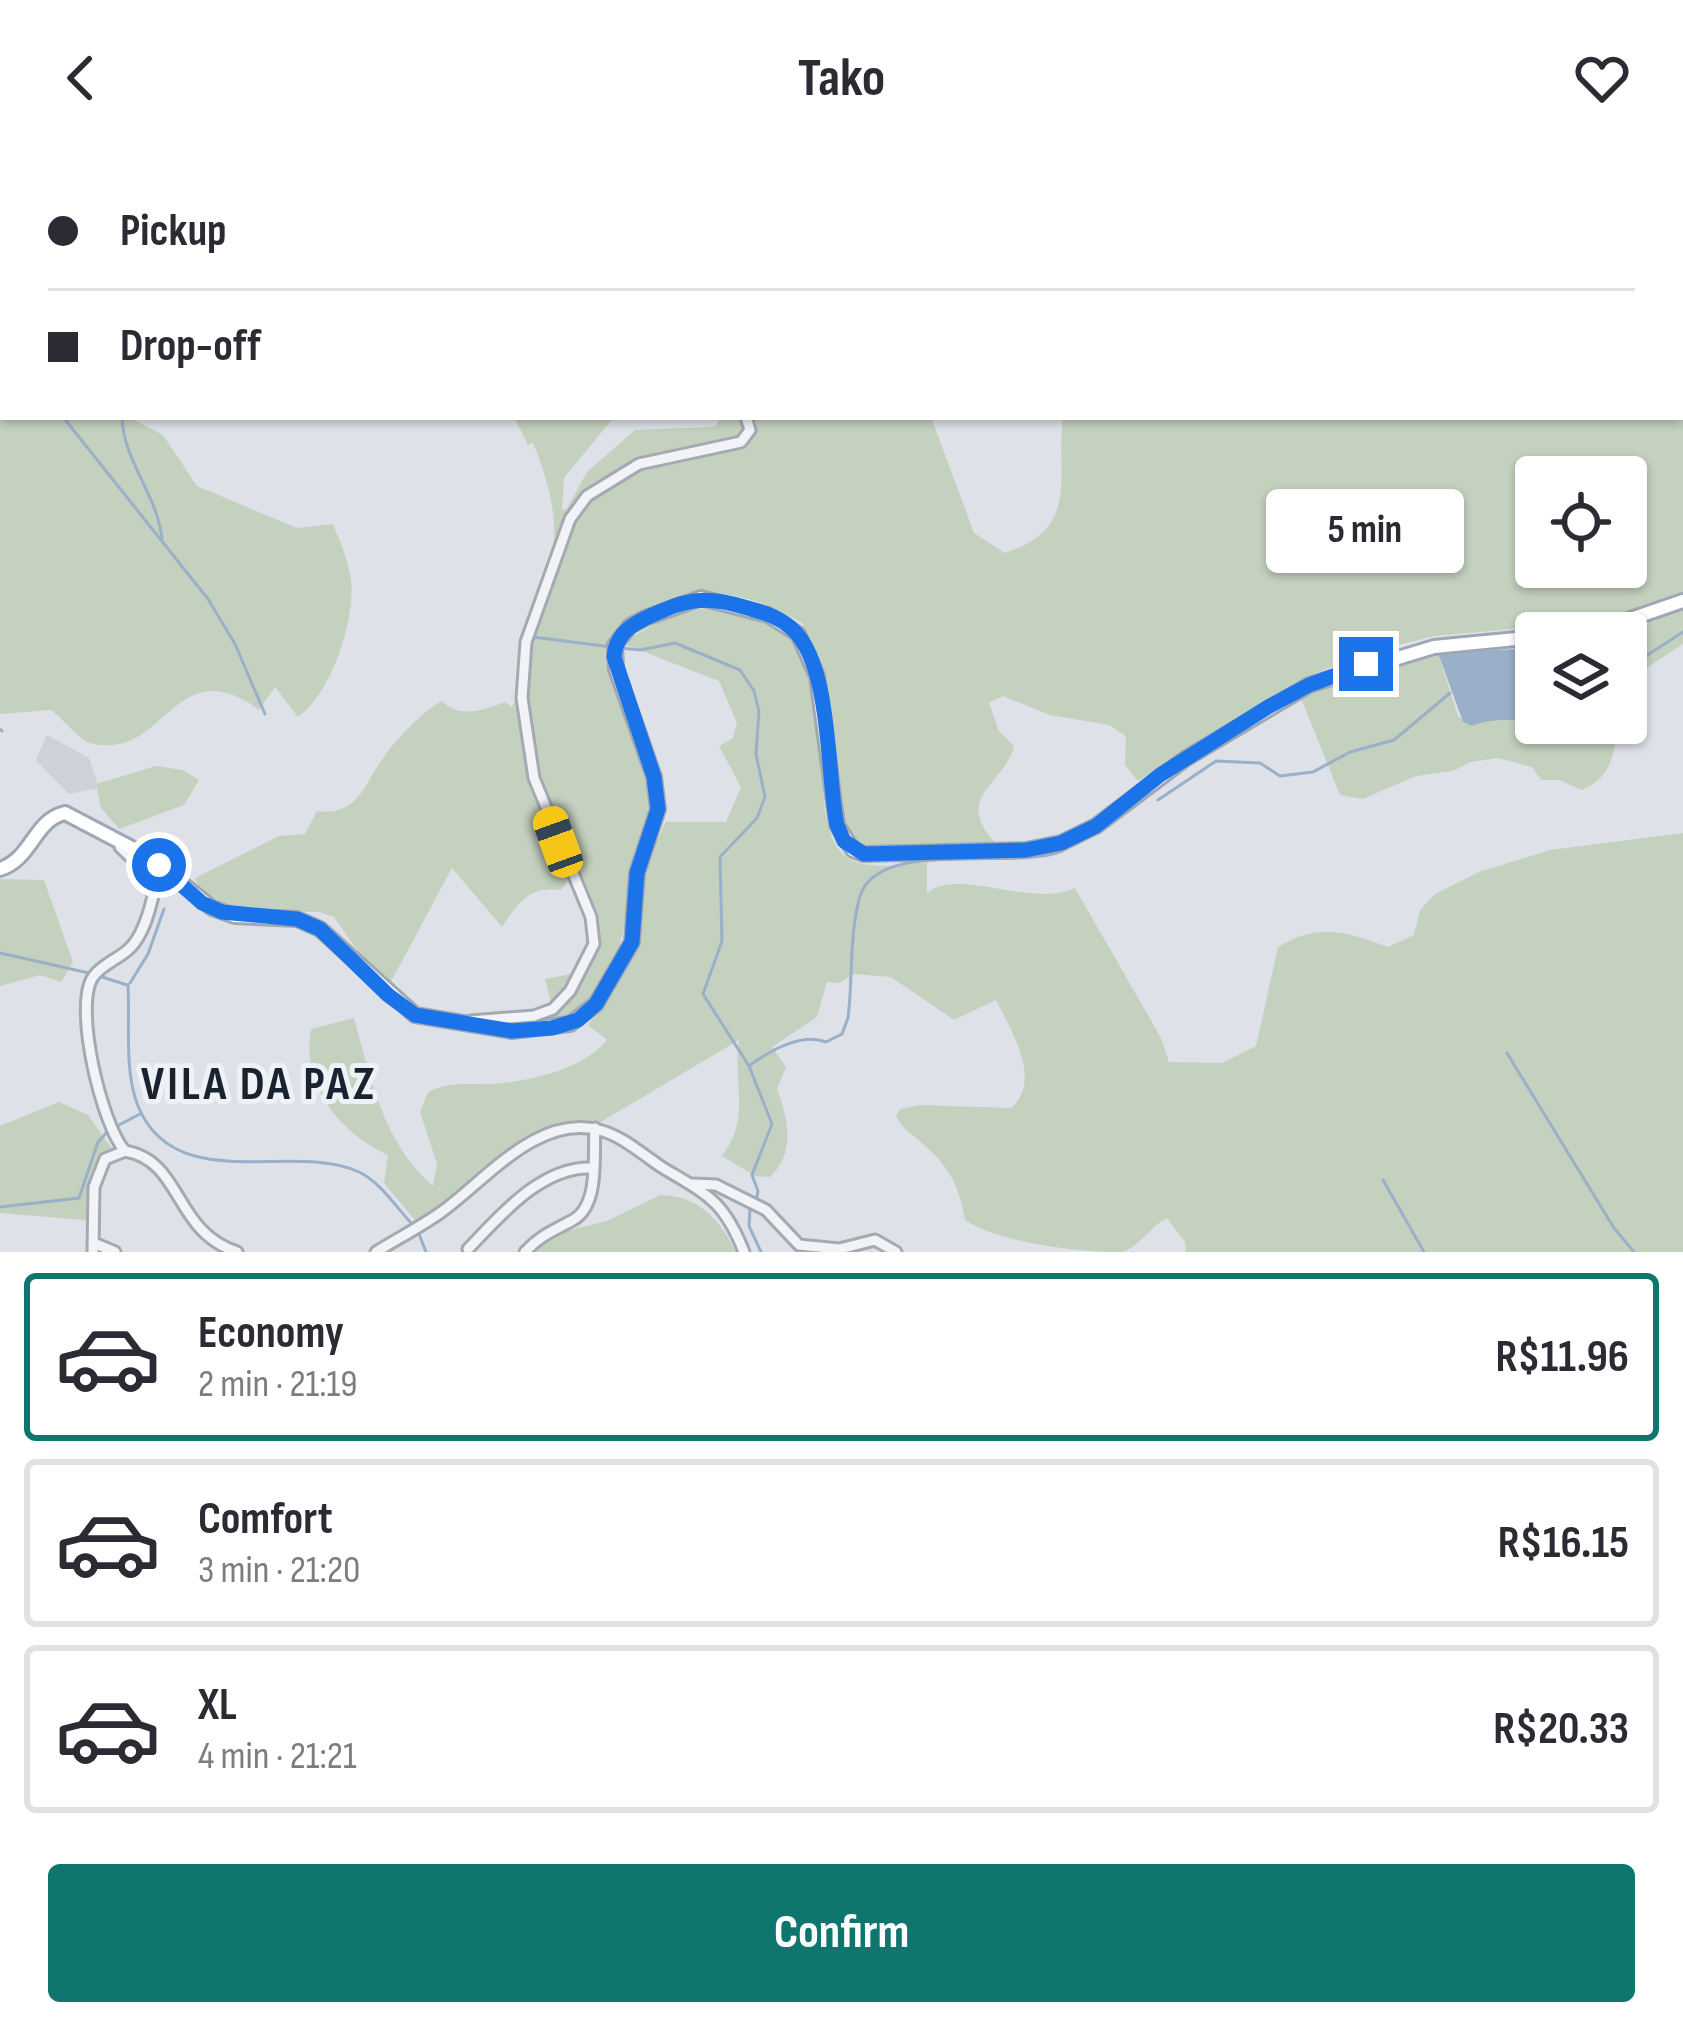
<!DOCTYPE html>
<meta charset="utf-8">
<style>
:root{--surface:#fff;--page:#f2f2f3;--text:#2b2b33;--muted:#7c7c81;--line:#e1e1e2;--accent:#0f766e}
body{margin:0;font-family:"Sofia Sans Condensed",sans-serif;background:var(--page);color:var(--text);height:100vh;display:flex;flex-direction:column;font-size:45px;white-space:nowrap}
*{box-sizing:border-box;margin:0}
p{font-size:39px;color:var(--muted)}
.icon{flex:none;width:66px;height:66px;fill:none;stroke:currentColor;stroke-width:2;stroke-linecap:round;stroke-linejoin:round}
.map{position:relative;height:1096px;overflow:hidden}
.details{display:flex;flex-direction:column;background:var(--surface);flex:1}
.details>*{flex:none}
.banner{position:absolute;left:0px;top:0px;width:1683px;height:264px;box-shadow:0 3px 9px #0004;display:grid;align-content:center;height:264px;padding:0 48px;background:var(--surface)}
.fabs{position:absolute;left:1515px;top:300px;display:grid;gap:24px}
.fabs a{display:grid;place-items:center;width:132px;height:132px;border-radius:12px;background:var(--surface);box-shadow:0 3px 9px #0004;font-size:60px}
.end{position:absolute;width:54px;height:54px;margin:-27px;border:15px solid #1a73e8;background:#fff;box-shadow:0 0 0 6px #fff}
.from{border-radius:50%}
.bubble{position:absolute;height:84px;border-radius:12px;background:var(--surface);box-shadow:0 3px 9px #0004;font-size:39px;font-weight:700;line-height:84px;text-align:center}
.car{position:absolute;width:36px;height:72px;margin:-36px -18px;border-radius:15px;box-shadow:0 0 9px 3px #0007;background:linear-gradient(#f5c518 24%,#345 0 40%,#f5c518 0 76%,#345 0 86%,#f5c518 0)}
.banner b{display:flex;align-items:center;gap:42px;height:114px;font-size:45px}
.banner b+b{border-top:3px solid var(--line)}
.banner i{width:30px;height:30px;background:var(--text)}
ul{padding:21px 0 0;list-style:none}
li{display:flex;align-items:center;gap:36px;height:168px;margin:0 24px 18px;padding:0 24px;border:6px solid var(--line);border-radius:12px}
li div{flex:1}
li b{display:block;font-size:45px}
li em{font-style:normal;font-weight:700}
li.active{border-color:var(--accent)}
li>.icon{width:108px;height:108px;stroke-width:1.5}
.button{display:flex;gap:24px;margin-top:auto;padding:24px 48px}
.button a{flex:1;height:138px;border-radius:12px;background:var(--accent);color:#fff;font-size:48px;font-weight:700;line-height:138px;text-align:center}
header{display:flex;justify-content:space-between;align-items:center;height:156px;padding:0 48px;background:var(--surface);font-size:54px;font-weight:700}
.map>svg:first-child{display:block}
.built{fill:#ccd1da}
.green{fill:#c4d1bf;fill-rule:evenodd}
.water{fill:#99b0c8}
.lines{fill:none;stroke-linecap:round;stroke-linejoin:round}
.stream{stroke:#99b0c8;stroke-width:3}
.minor-casing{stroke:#a4a9b2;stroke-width:15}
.major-casing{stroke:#9ea7b3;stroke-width:18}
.minor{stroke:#f1f3f6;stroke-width:9}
.major{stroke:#fff;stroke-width:12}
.route{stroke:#1a73e8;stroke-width:15}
.labels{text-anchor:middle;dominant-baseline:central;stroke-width:10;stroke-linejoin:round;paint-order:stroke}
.district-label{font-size:48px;font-weight:bold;letter-spacing:3px;fill:#1a212f;stroke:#eef1f5}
</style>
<header><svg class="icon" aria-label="back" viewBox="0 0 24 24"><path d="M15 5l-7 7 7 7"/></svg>Tako<svg class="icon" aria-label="heart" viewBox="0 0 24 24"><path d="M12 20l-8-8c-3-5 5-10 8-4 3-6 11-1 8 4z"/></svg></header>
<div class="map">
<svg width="1683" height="1096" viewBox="0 0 1683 1096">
<rect width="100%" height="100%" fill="#dee2e8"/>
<path class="built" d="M47,579L89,602L99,632L69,638L36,604Z"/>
<g class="green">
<path d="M117,0H850L851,3H122Z"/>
<path d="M1072,0H1683V62L1680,3H1069Z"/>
<path d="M0,73L3,261H128L163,279L197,330L297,372L333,368C340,385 348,404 351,423C356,463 331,538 298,561L275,531L259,554C175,492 166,603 94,588C78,585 64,563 51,554L0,558Z"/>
<path d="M1683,128V438L1678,440L1612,464L1434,480L1375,495L1301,523L1138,625L1125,609L1126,580L1109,569L1050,559L1003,540L989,547L999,575L1014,590C1006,627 952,641 995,686L892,692L853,687C838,662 841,643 837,615C830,567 826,509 802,467C725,422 675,429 608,486C615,545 645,601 655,660C610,740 647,814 559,876L542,874L555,862L545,823L581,816C602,766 596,768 570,722L561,734C530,729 518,747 502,771L452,712L386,835L334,761L320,756C281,754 209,767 195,722L279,680L305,678L317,655C360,661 364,626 386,598C399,580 417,562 435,549L442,545C460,563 483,554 505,546L512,551C524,530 517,511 523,487C528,465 540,447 547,425C562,375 552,334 533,287L528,289L514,261H614L564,322L562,353L566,354L587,316L635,274L707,271L716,270L719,261H931L974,377L1005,397C1082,372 1055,320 1063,261H1680ZM1536,321H1626V411H1536Z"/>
<path d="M1683,450V488L1637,518L1626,519V477H1611Z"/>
<path d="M711,451L793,476C810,507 816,547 821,583C825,616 817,677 845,700C863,715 905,709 927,706V737C957,711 1032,752 1075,732L1161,882L1169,906L1222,907L1256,890L1278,791C1319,766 1347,776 1388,791L1414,779L1420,754L1435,738L1479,716L1550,694L1683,677V1096H1186L1185,1086L1167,1062C1151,1070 1139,1091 1122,1096C1080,1096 999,1087 965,1064C959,1030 950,1011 923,988C912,978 902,973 896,960L900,953L919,949L1011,952C1043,924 1011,874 996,844L954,864L891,821L854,818L839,827L827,826L817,861L772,891L786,911L777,933C788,962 796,997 770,1021L755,1020L722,1000C752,960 732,928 739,884L599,967L559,973L501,1003L418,1068L384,1027L388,999C338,976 301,928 311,873L354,862C371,923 383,987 433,1030L437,1008L420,956L428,936C450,925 470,929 493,928C530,925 582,914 607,884L588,869L641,788V731L645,709L666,666H726L741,631L719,590L733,582L737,567L719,525L621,487L674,457Z"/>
<path d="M1438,497L1458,560L1472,570L1491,562L1581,572L1586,567H1617C1615,597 1612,621 1582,634L1559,624H1541L1532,611L1498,602L1471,606L1453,615L1416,620L1363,643L1340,639L1301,542L1334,523Z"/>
<path d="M156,610L183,614L199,624L184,649L119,673L101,652L96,628Z"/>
<path d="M0,723L44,724L73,806L61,826L40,819L0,830Z"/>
<path d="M59,946L88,959L118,1001L98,1020L95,1065L0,1057V970Z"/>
<path d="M660,1039C700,1040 719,1063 736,1096H535L550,1079L607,1065Z"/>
</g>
<path class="water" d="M1536,492V567H1586L1581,572C1547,569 1503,557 1472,570L1463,566L1438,497Z"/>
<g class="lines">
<g class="stream">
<path d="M601,0L604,3"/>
<path d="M1509,0L1510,3"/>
<path d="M241,3L242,0"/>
<path d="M1078,3L1079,0"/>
<path d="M0,9L3,11"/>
<path d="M63,261L208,443L235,488L265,558"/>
<path d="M122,261C123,305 158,340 162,383"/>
<path d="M533,481L612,491"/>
<path d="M621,492L640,494L675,487L740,514L754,535L759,555L756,598L765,641L757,662L720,701L722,785L703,838L749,910L772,968L752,1019L758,1035L756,1046"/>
<path d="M1626,513L1683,476"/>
<path d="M0,573L2,575"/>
<path d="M1158,644L1216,605L1260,607L1280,620L1313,616L1350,596L1394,584L1450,537"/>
<path d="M0,797L89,817"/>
<path d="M99,820L127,829"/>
<path d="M130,827L148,798L164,753"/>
<path d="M128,829C130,866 124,916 138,950C175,1041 294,985 359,1016C380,1026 396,1051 412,1068"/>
<path d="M1507,897L1614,1072L1634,1096"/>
<path d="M749,910C769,895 802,876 826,886L842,878L848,862C853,823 849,778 860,740C879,681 1013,715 1062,695"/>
<path d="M117,970L140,958"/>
<path d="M1383,1024L1424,1096"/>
<path d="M0,1051L79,1042L98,986L108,975"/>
<path d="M750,1052L749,1070L761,1096"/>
<path d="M419,1078L426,1096"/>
</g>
<g class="minor-casing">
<g id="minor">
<path d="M946,3V0"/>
<path d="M120,691L144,714L153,740C149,757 143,779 130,792C119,803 102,808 93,821C73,850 102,970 125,995"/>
<path d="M470,865L534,860L553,853L570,835L594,788L591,761L534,622L522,542L526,486L570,363L587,340L639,308L741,286L750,274L746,261"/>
<path d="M693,1028L716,1029L766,1054L799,1089L839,1093L875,1084L896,1096"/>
<path d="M96,1088L115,1096"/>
<path d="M468,1093C500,1060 542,1009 593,1012"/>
<path d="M93,1096L94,1031L105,1003L125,995C183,1005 173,1075 237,1096"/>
<path d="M376,1096C397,1083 420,1071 440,1057C484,1026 538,957 599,974C623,980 643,999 663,1012C708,1039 724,1045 744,1096"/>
<path d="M525,1096C540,1079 555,1074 573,1064C600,1049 593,999 595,972"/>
</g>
</g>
<g class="major-casing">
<g id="major">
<path d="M1590,477L1683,445"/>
<path d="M0,713C32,703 34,664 65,657L149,701L212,752L235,760L297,763L320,773L415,859L512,875L570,868L596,848L632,786L637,717L658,653L654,621L616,513L615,489L630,470L645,462L701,442L768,459L798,478L817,520L837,669L853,694L864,698L1026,694L1061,687L1096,670L1185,603L1309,529L1434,491L1536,481"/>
</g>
</g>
<use href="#minor" class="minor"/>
<use href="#major" class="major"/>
</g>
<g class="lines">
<path class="route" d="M159,709L202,747L222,756L297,763L320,773L388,839L415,859L512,875L552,872L578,864L596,848L632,786L637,717L658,653L654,621L614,501C616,473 640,464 664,454C693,441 714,442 744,451C758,455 774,459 786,468C833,499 826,617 837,669L844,685L864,698L1026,694L1061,687L1096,670L1160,619L1268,551L1309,529L1366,508"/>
</g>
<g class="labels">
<g class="district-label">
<text x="259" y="928">VILA DA PAZ</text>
</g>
</g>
</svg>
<div class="fabs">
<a><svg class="icon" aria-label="locate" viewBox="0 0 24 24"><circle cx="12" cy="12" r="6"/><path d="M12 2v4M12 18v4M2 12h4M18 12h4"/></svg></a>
<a><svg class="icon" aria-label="layers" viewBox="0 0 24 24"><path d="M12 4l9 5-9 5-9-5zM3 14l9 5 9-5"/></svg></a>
</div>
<i class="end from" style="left:159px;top:709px"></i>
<i class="end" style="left:1366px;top:508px"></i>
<div class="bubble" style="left:1266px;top:333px;width:198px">5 min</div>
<i class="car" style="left:558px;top:686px;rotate:340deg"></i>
<div class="banner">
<b><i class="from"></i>Pickup</b>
<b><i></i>Drop-off</b>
</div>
</div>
<section class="details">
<ul>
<li class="active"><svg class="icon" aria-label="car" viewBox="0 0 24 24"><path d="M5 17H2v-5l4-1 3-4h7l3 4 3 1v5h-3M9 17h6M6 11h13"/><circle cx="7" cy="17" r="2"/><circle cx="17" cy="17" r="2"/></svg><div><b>Economy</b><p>2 min · 21:19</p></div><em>R$11.96</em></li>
<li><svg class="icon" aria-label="car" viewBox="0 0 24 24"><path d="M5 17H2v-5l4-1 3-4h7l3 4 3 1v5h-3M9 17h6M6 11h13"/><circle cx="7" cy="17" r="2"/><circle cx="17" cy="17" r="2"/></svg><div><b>Comfort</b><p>3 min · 21:20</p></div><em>R$16.15</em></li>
<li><svg class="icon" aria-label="car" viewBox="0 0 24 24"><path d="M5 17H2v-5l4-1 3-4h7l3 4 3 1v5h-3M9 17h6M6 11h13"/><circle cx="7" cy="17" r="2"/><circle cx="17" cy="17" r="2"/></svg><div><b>XL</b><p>4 min · 21:21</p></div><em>R$20.33</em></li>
</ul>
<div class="button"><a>Confirm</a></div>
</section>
